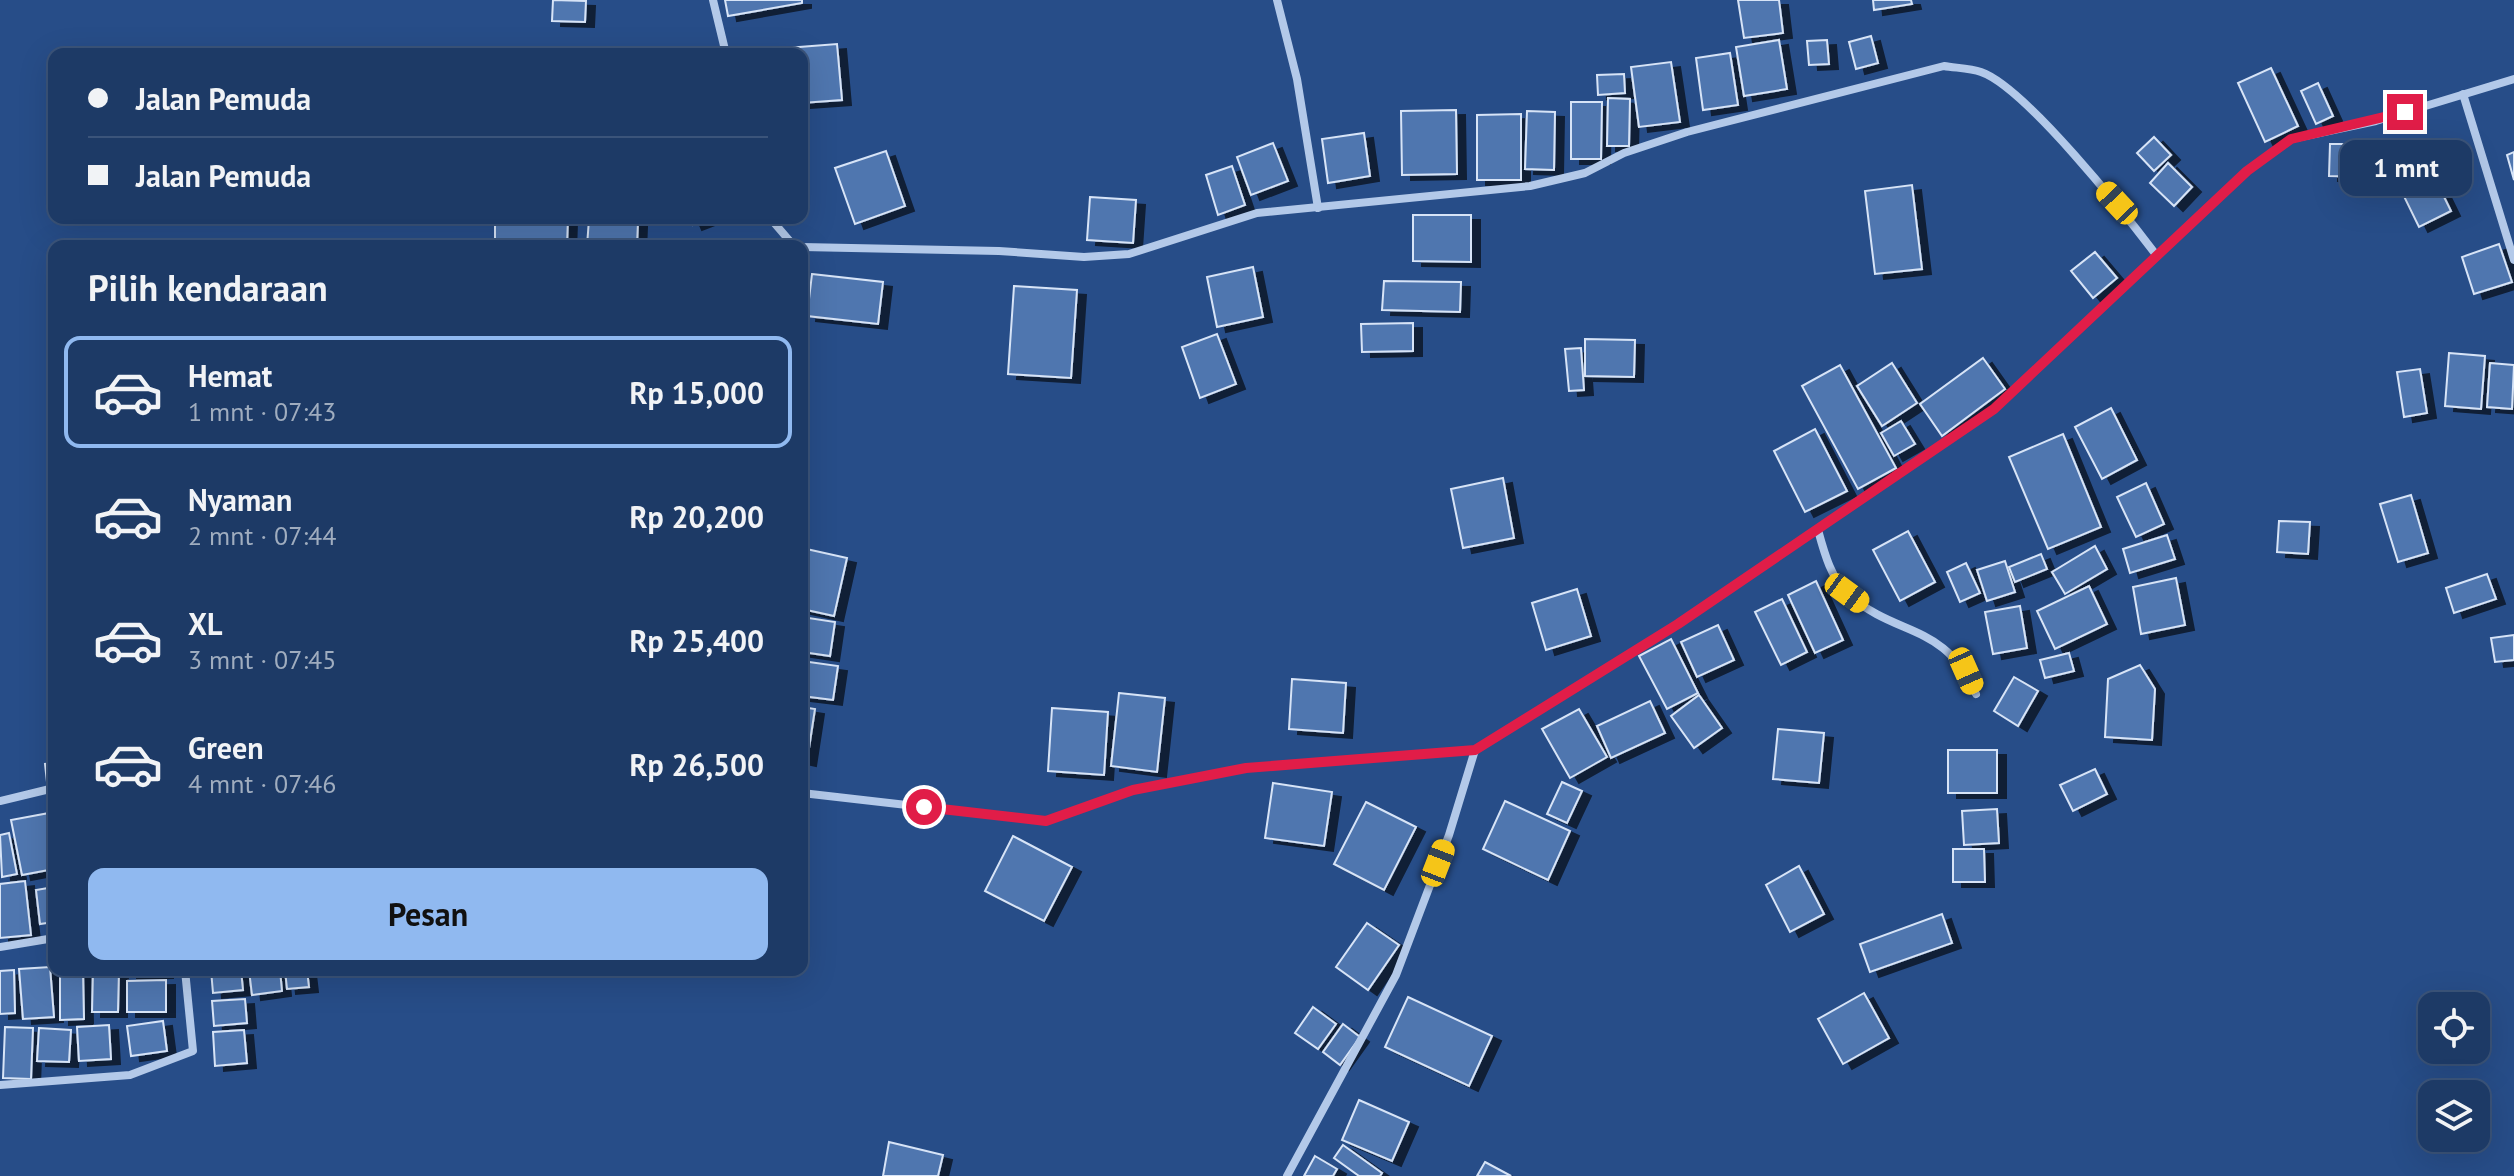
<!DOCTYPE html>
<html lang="id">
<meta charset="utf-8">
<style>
:root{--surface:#1d3a66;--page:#25416c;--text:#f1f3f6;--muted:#a0adbf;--line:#3b547a;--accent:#90b9f0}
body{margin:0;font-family:"PT Sans",sans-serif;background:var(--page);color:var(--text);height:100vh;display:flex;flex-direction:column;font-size:30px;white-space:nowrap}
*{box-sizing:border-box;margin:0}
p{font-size:26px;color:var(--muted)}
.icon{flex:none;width:44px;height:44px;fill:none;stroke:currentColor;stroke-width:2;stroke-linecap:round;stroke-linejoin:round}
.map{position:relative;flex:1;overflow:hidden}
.sheet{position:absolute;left:48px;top:240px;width:760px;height:736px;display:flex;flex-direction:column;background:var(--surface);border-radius:16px;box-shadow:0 8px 32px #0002,0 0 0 2px var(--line)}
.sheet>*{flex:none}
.hud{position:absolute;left:48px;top:48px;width:760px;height:176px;border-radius:16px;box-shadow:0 8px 32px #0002,0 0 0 2px var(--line);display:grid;align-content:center;height:176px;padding:0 40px;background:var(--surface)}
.fabs{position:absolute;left:2418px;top:992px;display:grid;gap:16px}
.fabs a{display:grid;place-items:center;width:72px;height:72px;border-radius:16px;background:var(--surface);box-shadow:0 8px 32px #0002,0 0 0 2px var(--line);font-size:40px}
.end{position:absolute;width:36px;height:36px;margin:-18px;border:10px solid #e11d48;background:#fff;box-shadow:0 0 0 4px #fff}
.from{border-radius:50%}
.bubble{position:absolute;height:56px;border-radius:16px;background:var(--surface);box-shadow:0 8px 32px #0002,0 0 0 2px var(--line);font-size:26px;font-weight:700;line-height:56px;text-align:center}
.car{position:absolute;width:24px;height:48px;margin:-24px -12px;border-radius:10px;box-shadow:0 0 6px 2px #0007;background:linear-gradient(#f5c518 24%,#345 0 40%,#f5c518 0 76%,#345 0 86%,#f5c518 0)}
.hud b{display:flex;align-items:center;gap:28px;height:76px;font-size:30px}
.hud b+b{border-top:2px solid var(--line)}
.hud i{width:20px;height:20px;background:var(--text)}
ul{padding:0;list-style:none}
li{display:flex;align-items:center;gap:24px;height:112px;margin:0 16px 12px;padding:0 24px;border:4px solid transparent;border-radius:16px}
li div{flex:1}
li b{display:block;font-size:30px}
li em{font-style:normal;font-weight:700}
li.selected{border-color:var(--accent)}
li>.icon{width:72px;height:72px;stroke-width:1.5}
h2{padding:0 40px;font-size:36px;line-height:96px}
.action{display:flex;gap:16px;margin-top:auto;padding:16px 40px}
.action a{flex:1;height:92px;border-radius:16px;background:var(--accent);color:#111;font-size:32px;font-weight:700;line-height:92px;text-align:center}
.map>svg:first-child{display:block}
.building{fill:#5076af;stroke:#d7e4f7;stroke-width:2;filter:url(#shadow)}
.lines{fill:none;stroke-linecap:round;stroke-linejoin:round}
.minor{stroke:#b3c9e9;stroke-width:8}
.route{stroke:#e11d48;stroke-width:10}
</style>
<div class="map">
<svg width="2514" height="1176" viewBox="0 0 2514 1176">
<defs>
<filter id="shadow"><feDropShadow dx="9" dy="5" stdDeviation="0" flood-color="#0009"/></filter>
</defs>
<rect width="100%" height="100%" fill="#274d88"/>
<g class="building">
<path d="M553,0L586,1L585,22L552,21Z"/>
<path d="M725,0H802V3L728,16Z"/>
<path d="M1738,0H1779L1783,33L1744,38Z"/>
<path d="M1873,0H1911L1912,4L1874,10Z"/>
<path d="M1871,36L1878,63L1856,69L1849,42Z"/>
<path d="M1779,40L1787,89L1744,96L1736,47Z"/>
<path d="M1827,40L1829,64L1809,65L1807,41Z"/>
<path d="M837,44L842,100L802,103V54H775L774,49Z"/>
<path d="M1730,53L1738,105L1703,110L1696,58Z"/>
<path d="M1671,62L1680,122L1639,127L1631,67Z"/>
<path d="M2271,68L2298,126L2265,142L2238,83Z"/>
<path d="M1624,74L1625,93L1598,95L1597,75Z"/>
<path d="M2318,83L2333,116L2316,124L2301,91Z"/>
<path d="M1608,98L1630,99L1629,146H1607Z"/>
<path d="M1571,102H1602L1601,159H1571Z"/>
<path d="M1456,110L1457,174L1402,175L1401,111Z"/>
<path d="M1527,111L1555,112L1554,170L1525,169Z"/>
<path d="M1521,114V180H1477V115Z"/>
<path d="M1364,133L1370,176L1328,183L1322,139Z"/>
<path d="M2154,137L2171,155L2154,171L2137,153Z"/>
<path d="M1273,143L1288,181L1251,195L1237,157Z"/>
<path d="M2330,144H2369L2368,177L2329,176Z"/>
<path d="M886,151L905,206L855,224L835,168Z"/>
<path d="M2514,152V180L2507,155Z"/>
<path d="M2168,163L2192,187L2174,206L2150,183Z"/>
<path d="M2428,164L2451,211L2419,227L2396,180Z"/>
<path d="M1232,166L1245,205L1218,215L1206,175Z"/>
<path d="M1912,185L1922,269L1875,274L1865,191Z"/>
<path d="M1090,197L1136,200L1133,243L1087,240Z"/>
<path d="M1413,215H1471V262L1413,261Z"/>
<path d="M495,218H568L567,246H495Z"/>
<path d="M690,218H711L693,225Z"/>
<path d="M589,219L638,222L637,246H587Z"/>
<path d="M2499,244L2512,282L2474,294L2462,257Z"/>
<path d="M2095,252L2117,278L2093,298L2071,271Z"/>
<path d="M1253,267L1263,317L1217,327L1207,277Z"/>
<path d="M812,274L883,282L878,324L807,316Z"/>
<path d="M1384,281L1461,282L1460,312L1382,310Z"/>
<path d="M1014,286L1077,290L1071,378L1008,374Z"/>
<path d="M1413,323V351L1362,352L1361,324Z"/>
<path d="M1217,334L1236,384L1200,398L1182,347Z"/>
<path d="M1585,339L1635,340L1634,377L1585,376Z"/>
<path d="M1581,348L1584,390L1569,391L1565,349Z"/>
<path d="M2449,353L2485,356L2481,409L2445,406Z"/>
<path d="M1983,358L2005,389L1942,436L1920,404Z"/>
<path d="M1892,363L1917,403L1882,426L1857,386Z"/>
<path d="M2490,363L2514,365L2512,409L2487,407Z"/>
<path d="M1840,365L1896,468L1858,489L1802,386Z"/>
<path d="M2420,369L2427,413L2404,417L2397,372Z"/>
<path d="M2111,408L2137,460L2102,479L2075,427Z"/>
<path d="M1901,421L1915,444L1894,456L1881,433Z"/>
<path d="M1815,429L1847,491L1805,512L1774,451Z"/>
<path d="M2063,434L2101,527L2048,549L2009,457Z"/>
<path d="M1503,478L1514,538L1463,548L1451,489Z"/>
<path d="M2146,483L2164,524L2136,537L2117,497Z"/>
<path d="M2411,495L2428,553L2398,562L2380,504Z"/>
<path d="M2279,521L2310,522L2308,554L2277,552Z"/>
<path d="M1908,531L1935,582L1900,601L1873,550Z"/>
<path d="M2167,535L2175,559L2130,573L2123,549Z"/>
<path d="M2095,546L2107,569L2065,594L2052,572Z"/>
<path d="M802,548L847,558L834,616L802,609Z"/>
<path d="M2041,554L2047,569L2015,582L2009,567Z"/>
<path d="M2005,561L2015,592L1987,601L1977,570Z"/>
<path d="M1966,563L1980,593L1960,602L1947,572Z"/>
<path d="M2487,574L2496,599L2454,613L2446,588Z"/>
<path d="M2176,578L2185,625L2141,634L2133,587Z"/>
<path d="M1816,581L1843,640L1815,653L1788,595Z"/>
<path d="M2089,586L2107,624L2055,649L2037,611Z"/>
<path d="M1577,589L1591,636L1546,650L1532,603Z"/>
<path d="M1782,599L1807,652L1781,665L1755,612Z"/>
<path d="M2020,606L2027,648L1993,654L1985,612Z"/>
<path d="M802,617L835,622L830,656L802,652Z"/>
<path d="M1718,625L1734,660L1697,677L1681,642Z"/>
<path d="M2514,635V660L2495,662L2491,638Z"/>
<path d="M1671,639L1698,693L1667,709L1639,656Z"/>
<path d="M2069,653L2074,671L2045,678L2040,660Z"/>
<path d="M802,661L838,666L833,700L802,696Z"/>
<path d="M2140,665L2155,689L2152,740L2105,737L2108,679Z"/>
<path d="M2014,677L2038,691L2018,726L1994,711Z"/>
<path d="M1292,679L1346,683L1343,733L1289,729Z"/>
<path d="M1119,693L1165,698L1157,772L1111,766Z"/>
<path d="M1699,695L1722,728L1694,748L1671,716Z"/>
<path d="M1650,701L1665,733L1611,758L1597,726Z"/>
<path d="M802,707L815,709L807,761L802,760Z"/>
<path d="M1052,708L1108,712L1104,775L1048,771Z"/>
<path d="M1579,709L1607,757L1570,778L1542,729Z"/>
<path d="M1778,729L1824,733L1819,783L1773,779Z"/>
<rect x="1948" y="750" width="49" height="43"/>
<path d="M54,763V781L47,782L45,764Z"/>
<path d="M2095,769L2107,794L2073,811L2060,785Z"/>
<path d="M1562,782L1582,791L1567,823L1547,814Z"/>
<path d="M1273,783L1332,792L1324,846L1265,838Z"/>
<path d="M1505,801L1570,831L1548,880L1483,849Z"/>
<path d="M1366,802L1416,827L1384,890L1334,864Z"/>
<path d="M1997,809L1999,843L1964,845L1962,811Z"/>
<path d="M49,813L54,869L22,875L11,820Z"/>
<path d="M9,833L17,874L2,877L0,835Z"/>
<path d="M1013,836L1072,867L1044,921L985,891Z"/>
<path d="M1953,849H1984L1985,882H1953Z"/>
<path d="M1799,866L1824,914L1790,932L1766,885Z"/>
<path d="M25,881L31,935L0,938V884Z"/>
<path d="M54,887V922L40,924L36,890Z"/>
<path d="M1942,914L1952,943L1870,972L1860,944Z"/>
<path d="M1367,923L1399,945L1368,990L1336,967Z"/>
<path d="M50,967L54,1017L23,1019L19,969Z"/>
<path d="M14,970L15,1013L0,1014V971Z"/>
<path d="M60,970H83L84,1019L60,1020Z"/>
<path d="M93,970H119L118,1012H92Z"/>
<path d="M128,970H164V973L128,974Z"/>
<path d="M211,970H241L243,990L213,993Z"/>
<path d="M249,970H280L282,991L252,995Z"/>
<path d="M285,970H307L309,987L287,989Z"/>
<path d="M166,980V1012H127V981Z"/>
<path d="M1864,993L1889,1038L1843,1064L1818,1019Z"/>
<path d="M1408,997L1492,1036L1469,1086L1385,1047Z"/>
<path d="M245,999L247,1023L214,1026L212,1001Z"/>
<path d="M1313,1007L1336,1024L1318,1049L1295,1033Z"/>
<path d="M163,1021L167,1051L131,1056L127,1026Z"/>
<path d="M1343,1024L1360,1037L1340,1065L1323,1052Z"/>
<path d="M109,1025L111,1059L79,1061L77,1027Z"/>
<path d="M5,1027L33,1028L31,1079L3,1078Z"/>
<path d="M39,1028L71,1030L69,1062L37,1061Z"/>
<path d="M244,1030L247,1063L215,1066L213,1032Z"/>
<path d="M1359,1100L1409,1122L1392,1161L1342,1140Z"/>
<path d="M889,1142L943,1155L938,1176H883Z"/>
<path d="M1343,1145L1382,1173L1380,1176H1359L1334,1158Z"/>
<path d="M1315,1156L1337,1169L1333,1176H1304Z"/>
<path d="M1485,1162L1511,1176H1477Z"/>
</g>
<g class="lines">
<g class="minor">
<path d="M713,0L726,54"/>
<path d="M1277,0L1297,79L1318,208"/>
<path d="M2463,94L2514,260"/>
<path d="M770,218L794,246"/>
<path d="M802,247L999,251L1084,257L1129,254L1257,213L1530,186L1585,173L1624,153L1687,132L1944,66C1955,68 1970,68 1981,72C2025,87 2126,215 2157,256"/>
<path d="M1818,530C1824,552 1831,579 1849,595C1898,638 1945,622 1976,694"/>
<path d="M802,793L1046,821L1133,790L1246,768L1475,750L1678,624L1994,409L2247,171L2291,139L2376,121L2514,79"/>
<path d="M0,801L54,788"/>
<path d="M0,947L54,938"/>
<path d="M0,1085L130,1075L193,1051L185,970"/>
<path d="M1287,1176L1396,975L1449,835L1475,750"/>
</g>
</g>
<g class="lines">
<path class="route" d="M924,807L1046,821L1133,790L1246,768L1475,750L1678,624L1994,409L2247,171L2291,139L2405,112"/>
</g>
</svg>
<div class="fabs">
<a><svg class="icon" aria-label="locate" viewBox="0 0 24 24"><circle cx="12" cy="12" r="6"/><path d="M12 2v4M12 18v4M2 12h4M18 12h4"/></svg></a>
<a><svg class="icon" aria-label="layers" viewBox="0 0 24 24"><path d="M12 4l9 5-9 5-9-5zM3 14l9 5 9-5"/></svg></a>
</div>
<i class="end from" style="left:924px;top:807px"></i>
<i class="end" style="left:2405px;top:112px"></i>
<div class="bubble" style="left:2340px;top:140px;width:132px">1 mnt</div>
<i class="car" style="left:2117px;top:203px;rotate:317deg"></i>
<i class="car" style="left:1847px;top:593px;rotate:126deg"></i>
<i class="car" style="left:1966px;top:671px;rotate:156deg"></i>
<i class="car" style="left:1438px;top:863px;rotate:21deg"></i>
<div class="hud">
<b><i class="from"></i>Jalan Pemuda</b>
<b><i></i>Jalan Pemuda</b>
</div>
<section class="sheet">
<h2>Pilih kendaraan</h2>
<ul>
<li class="selected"><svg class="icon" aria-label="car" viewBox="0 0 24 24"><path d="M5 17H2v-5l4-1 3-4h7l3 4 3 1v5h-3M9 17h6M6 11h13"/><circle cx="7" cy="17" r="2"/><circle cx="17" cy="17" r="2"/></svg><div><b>Hemat</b><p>1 mnt · 07:43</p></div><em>Rp 15,000</em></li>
<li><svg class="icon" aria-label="car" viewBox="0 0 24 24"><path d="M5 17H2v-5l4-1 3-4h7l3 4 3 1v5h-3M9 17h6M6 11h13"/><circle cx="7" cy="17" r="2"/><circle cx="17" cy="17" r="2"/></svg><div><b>Nyaman</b><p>2 mnt · 07:44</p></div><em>Rp 20,200</em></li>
<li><svg class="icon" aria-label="car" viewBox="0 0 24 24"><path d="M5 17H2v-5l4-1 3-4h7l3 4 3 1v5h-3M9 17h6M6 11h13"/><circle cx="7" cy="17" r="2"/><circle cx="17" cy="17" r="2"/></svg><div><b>XL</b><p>3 mnt · 07:45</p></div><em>Rp 25,400</em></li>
<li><svg class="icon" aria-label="car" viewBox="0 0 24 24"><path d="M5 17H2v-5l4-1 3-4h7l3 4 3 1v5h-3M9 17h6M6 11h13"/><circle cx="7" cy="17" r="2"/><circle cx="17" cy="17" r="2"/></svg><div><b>Green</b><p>4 mnt · 07:46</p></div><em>Rp 26,500</em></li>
</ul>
<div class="action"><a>Pesan</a></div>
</section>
</div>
